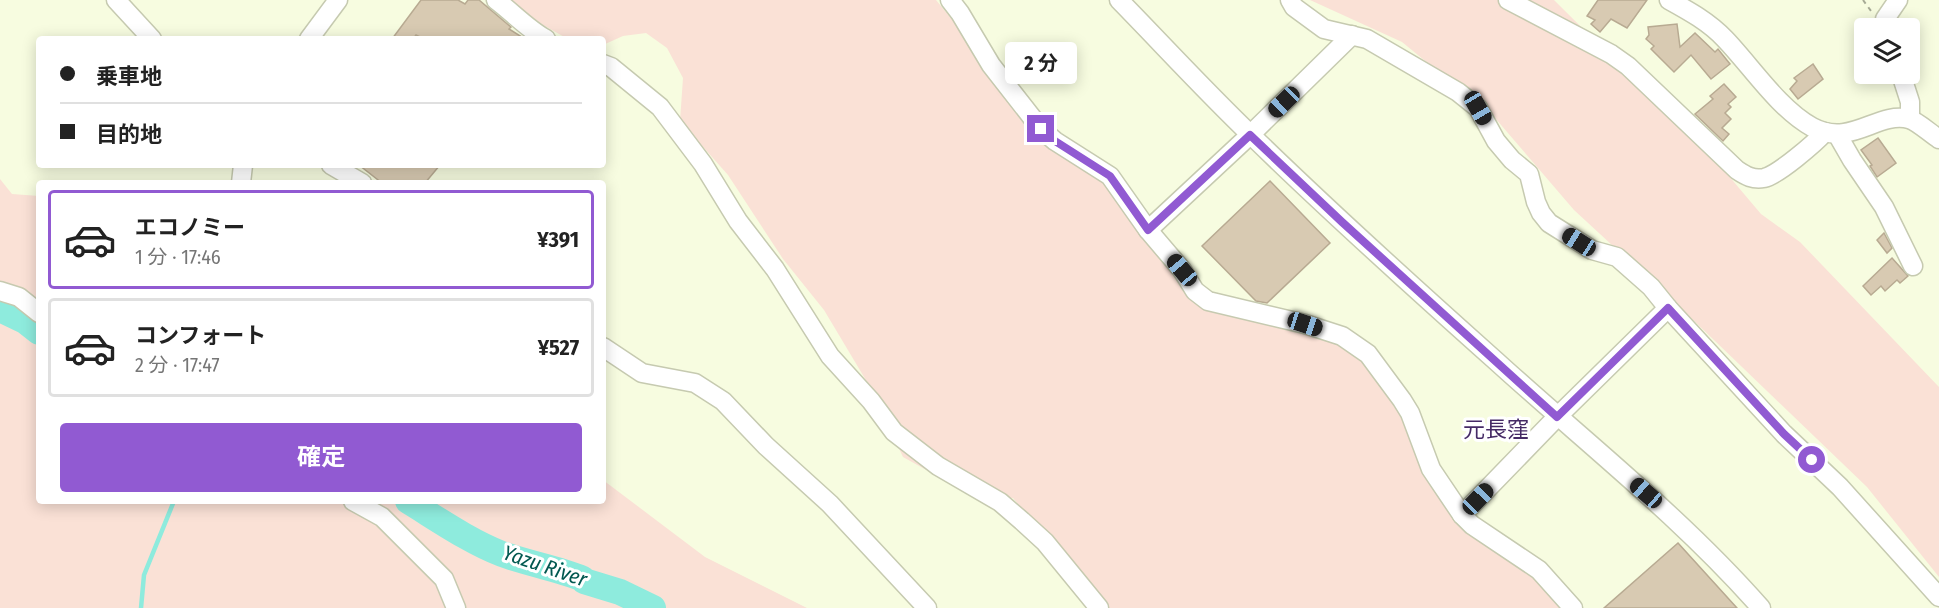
<!DOCTYPE html>
<html lang="ja">
<meta charset="utf-8">
<style>
:root{--surface:#fff;--page:#f2f2f2;--text:#222;--muted:#767676;--line:#e0e0e0;--accent:#915ad2}
body{margin:0;font-family:"Fira Sans Condensed","Noto Sans JP",sans-serif;background:var(--page);color:var(--text);height:100vh;display:flex;flex-direction:column;font-size:22px;white-space:nowrap}
*{box-sizing:border-box;margin:0}
p{font-size:20px;color:var(--muted)}
.icon{flex:none;width:33px;height:33px;fill:none;stroke:currentColor;stroke-width:2;stroke-linecap:round;stroke-linejoin:round}
.map{position:relative;flex:1;overflow:hidden}
.drawer{position:absolute;left:36px;top:180px;width:570px;height:324px;display:flex;flex-direction:column;background:var(--surface);border-radius:6px;box-shadow:0 3px 15px #0003}
.drawer>*{flex:none}
.banner{position:absolute;left:36px;top:36px;width:570px;height:132px;border-radius:6px;box-shadow:0 3px 15px #0003;display:grid;align-content:center;height:132px;padding:0 24px;background:var(--surface)}
.controls{position:absolute;left:1854px;top:18px;display:grid;gap:12px}
.controls a{display:grid;place-items:center;width:66px;height:66px;border-radius:6px;background:var(--surface);box-shadow:0 3px 15px #0003;font-size:30px}
.end{position:absolute;width:27px;height:27px;margin:-14px;border:8px solid #915ad2;background:#fff;box-shadow:0 0 0 3px #fff}
.from{border-radius:50%}
.bubble{position:absolute;height:42px;border-radius:6px;background:var(--surface);box-shadow:0 3px 15px #0003;font-size:20px;font-weight:700;line-height:42px;text-align:center}
.car{position:absolute;width:18px;height:36px;margin:-18px -9px;border-radius:8px;box-shadow:0 0 4px 2px #0007;background:linear-gradient(#222 24%,#8ab4d8 0 40%,#222 0 76%,#8ab4d8 0 86%,#222 0)}
.banner b{display:flex;align-items:center;gap:21px;height:57px;font-size:22px}
.banner b+b{border-top:2px solid var(--line)}
.banner i{width:15px;height:15px;background:var(--text)}
ul{padding:10px 0 0;list-style:none}
li{display:flex;align-items:center;gap:18px;height:99px;margin:0 12px 9px;padding:0 12px;border:3px solid var(--line);border-radius:6px}
li div{flex:1}
li b{display:block;font-size:22px}
li em{font-style:normal;font-weight:700}
li.on{border-color:var(--accent)}
li>.icon{width:54px;height:54px;stroke-width:1.5}
.button{display:flex;gap:12px;margin-top:auto;padding:12px 24px}
.button a{flex:1;height:69px;border-radius:6px;background:var(--accent);color:#fff;font-size:24px;font-weight:700;line-height:69px;text-align:center}
.map>svg:first-child{display:block}
.green{fill:#fae1d6}
.lines{fill:none;stroke-linecap:round;stroke-linejoin:round}
.stream{stroke:#8eebdd;stroke-width:4.5}
.river{stroke:#8eebdd;stroke-width:26}
.building{fill:#d8cab2;stroke:#b8aa92;stroke-width:1.5}
.minor-casing{stroke:#c6cab0;stroke-width:21}
.path{stroke:#a7ab96;stroke-width:2;stroke-dasharray:4.5 4.5;stroke-linecap:butt}
.minor{stroke:#fff;stroke-width:18}
.route{stroke:#915ad2;stroke-width:8}
.labels{text-anchor:middle;dominant-baseline:central;stroke-width:6;stroke-linejoin:round;paint-order:stroke}
.water-label{font-size:21px;font-style:italic;fill:#025850;stroke:#fff}
.quarter-label{font-size:22px;fill:#452a65;stroke:#fff}
</style>
<div class="map">
<svg width="1939" height="608" viewBox="0 0 1939 608">
<rect width="100%" height="100%" fill="#f7fce0"/>
<g class="green">
<path d="M509,0H936L1015,96L1106,177L1193,293L1368,354L1462,515L1571,608H1104L1013,498L973,496L903,457L870,387L824,310L783,259L728,175L680,121L683,78L667,48L646,33L623,36L603,45V39H568L543,25Z"/>
<path d="M1310,0H1554L1717,162L1761,214L1800,242L1939,387V577L1867,487L1690,317L1574,210L1495,118L1402,42Z"/>
<path d="M0,179L12,194L39,196V501H603V480L705,557L807,608H0Z"/>
</g>
<g class="lines">
<path class="stream" d="M141,608L144,575L174,501"/>
<g class="river">
<path d="M0,309L25,321L39,332"/>
<path d="M408,501C439,520 469,541 502,554C529,564 557,568 583,579L584,581L620,592L653,608"/>
</g>
</g>
<g class="building">
<path d="M421,0H458L465,4L468,0H479L511,27L509,29L525,39H424L416,35L413,39H392Z"/>
<path d="M1598,0H1647L1627,28L1611,19L1600,32L1591,24L1595,20L1587,16Z"/>
<path d="M1677,24L1680,47L1695,33L1715,52L1718,49L1730,64L1711,79L1691,55L1674,72L1651,49L1654,46L1646,39L1649,35L1648,27Z"/>
<path d="M1813,64L1823,79L1798,99L1790,89L1797,81L1794,78Z"/>
<path d="M1724,84L1736,97L1728,104L1731,107L1725,113L1731,119L1722,128L1729,134L1723,141L1695,114L1713,99L1710,96Z"/>
<path d="M1878,138L1896,163L1877,177L1870,166L1872,165L1861,150Z"/>
<path d="M359,165H440L425,183H382Z"/>
<path d="M1270,181L1330,243L1267,303L1256,301L1202,246Z"/>
<path d="M1884,233L1892,248L1887,253L1877,240Z"/>
<path d="M1892,258L1908,276L1900,283L1897,280L1885,291L1881,286L1871,295L1863,286Z"/>
<path d="M1678,543L1737,608H1604Z"/>
</g>
<g class="lines">
<g class="minor-casing">
<g id="minor">
<path d="M116,0L152,39"/>
<path d="M496,0C512,12 529,30 546,39"/>
<path d="M950,0L960,13L991,65L1041,129L1055,141L1110,176L1148,230L1182,270L1195,291L1208,301L1305,324L1342,336L1368,354L1402,400L1410,413L1431,469L1462,515L1472,525L1539,570L1573,608"/>
<path d="M1119,0C1163,45 1206,92 1252,136C1331,213 1413,287 1496,361C1585,442 1681,517 1761,608"/>
<path d="M1290,0L1294,7L1324,29L1367,39L1458,92L1478,108L1496,141L1512,160L1529,174L1536,202L1541,213L1549,223L1592,250L1617,257L1651,287L1668,308L1784,434L1840,487L1939,597"/>
<path d="M1508,0L1611,54L1628,66L1737,170C1746,176 1753,180 1764,178C1778,175 1815,143 1825,132"/>
<path d="M1669,0C1689,11 1709,22 1725,39C1751,66 1779,109 1812,127C1851,148 1877,111 1909,119C1917,121 1931,134 1939,139"/>
<path d="M1885,28V19L1898,0"/>
<path d="M309,39L338,0"/>
<path d="M603,64L611,67L660,107L703,164L738,221L775,269L830,356L871,401L894,432L938,466L1000,502L1022,521L1045,542L1099,608"/>
<path d="M1901,74L1910,102V119"/>
<path d="M1837,134L1852,160L1884,207L1913,266"/>
<path d="M331,165L362,183"/>
<path d="M241,183L243,165"/>
<path d="M1148,230L1250,135L1352,35"/>
<path d="M0,291L19,297L39,313"/>
<path d="M603,347L642,373L695,383L723,401L766,446L830,504L927,608"/>
<path d="M353,501L382,517L444,579L456,608"/>
<path d="M1462,515L1557,417L1668,308"/>
</g>
</g>
<path class="path" d="M1863,0L1871,11"/>
<use href="#minor" class="minor"/>
</g>
<g class="lines">
<path class="route" d="M1041,129L1055,141L1110,176L1148,230L1250,135L1342,222L1557,417L1668,308L1784,434L1812,460"/>
</g>
<g class="labels">
<g class="water-label">
<text transform="translate(545 566) rotate(19)">Yazu River</text>
</g>
<g class="quarter-label">
<text x="1496" y="429">元長窪</text>
</g>
</g>
</svg>
<div class="controls">
<a><svg class="icon" aria-label="layers" viewBox="0 0 24 24"><path d="M12 4l9 5-9 5-9-5zM3 14l9 5 9-5"/></svg></a>
</div>
<i class="end from" style="left:1812px;top:460px"></i>
<i class="end" style="left:1041px;top:129px"></i>
<div class="bubble" style="left:1005px;top:42px;width:72px">2 分</div>
<i class="car" style="left:1284px;top:102px;rotate:226deg"></i>
<i class="car" style="left:1478px;top:108px;rotate:150deg"></i>
<i class="car" style="left:1579px;top:242px;rotate:302deg"></i>
<i class="car" style="left:1182px;top:270px;rotate:320deg"></i>
<i class="car" style="left:1305px;top:324px;rotate:108deg"></i>
<i class="car" style="left:1646px;top:493px;rotate:311deg"></i>
<i class="car" style="left:1478px;top:499px;rotate:44deg"></i>
<div class="banner">
<b><i class="from"></i>乗車地</b>
<b><i></i>目的地</b>
</div>
<section class="drawer">
<ul>
<li class="on"><svg class="icon" aria-label="car" viewBox="0 0 24 24"><path d="M5 17H2v-5l4-1 3-4h7l3 4 3 1v5h-3M9 17h6M6 11h13"/><circle cx="7" cy="17" r="2"/><circle cx="17" cy="17" r="2"/></svg><div><b>エコノミー</b><p>1 分 · 17:46</p></div><em>¥391</em></li>
<li><svg class="icon" aria-label="car" viewBox="0 0 24 24"><path d="M5 17H2v-5l4-1 3-4h7l3 4 3 1v5h-3M9 17h6M6 11h13"/><circle cx="7" cy="17" r="2"/><circle cx="17" cy="17" r="2"/></svg><div><b>コンフォート</b><p>2 分 · 17:47</p></div><em>¥527</em></li>
</ul>
<div class="button"><a>確定</a></div>
</section>
</div>
